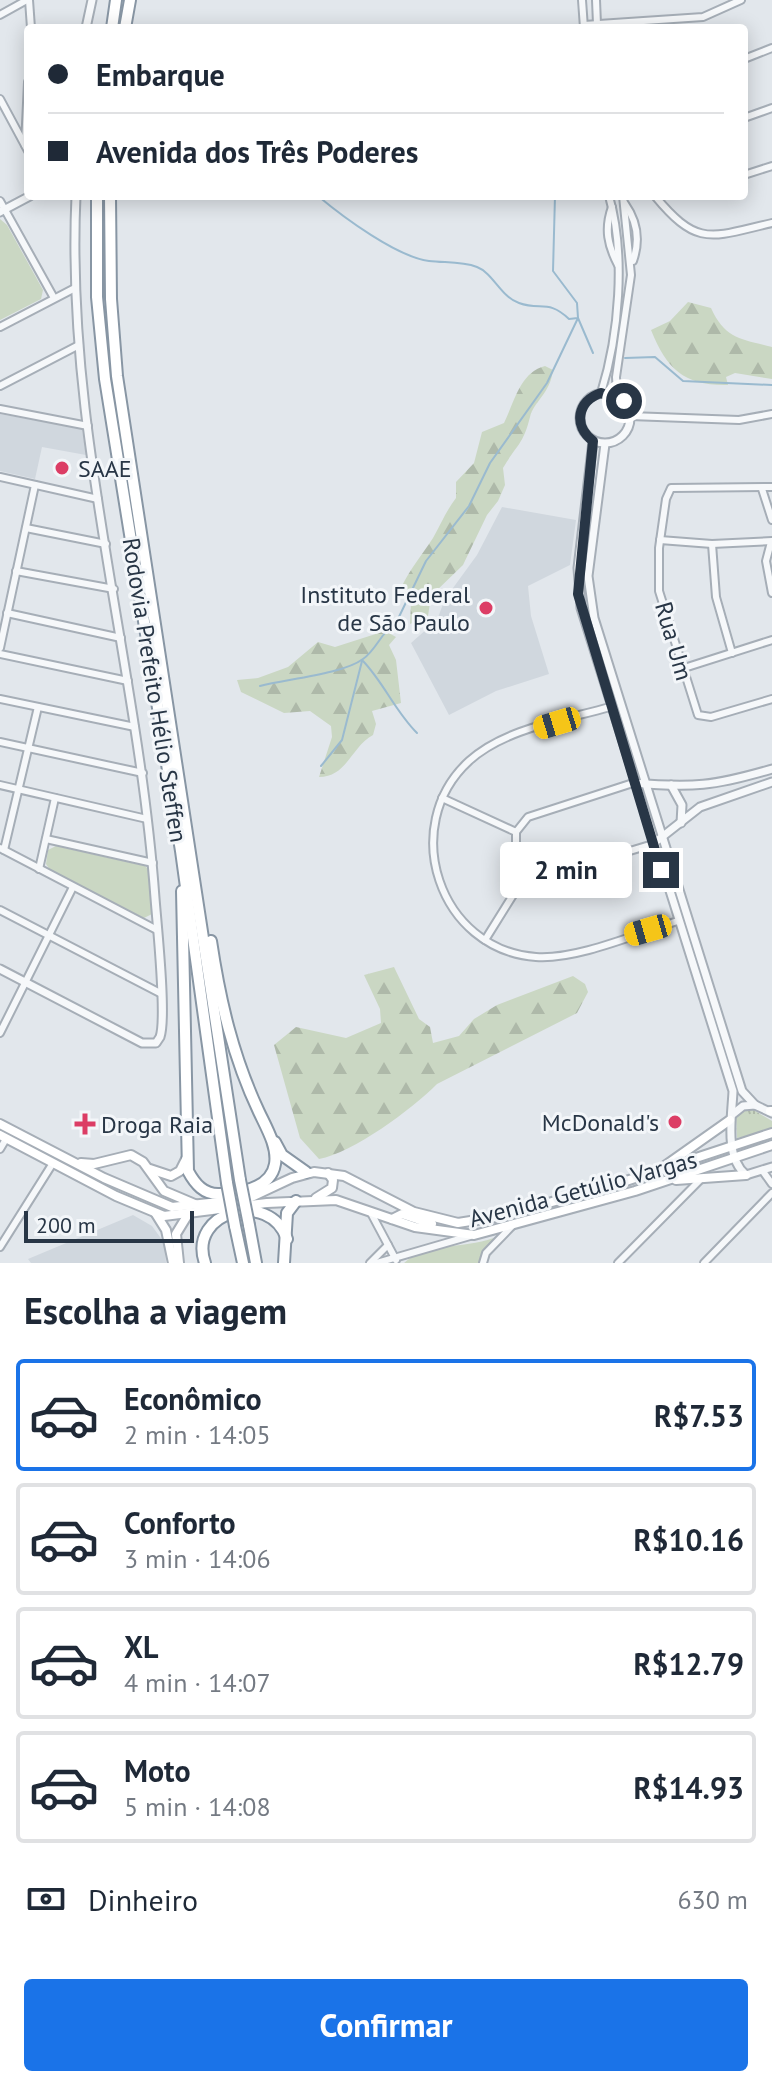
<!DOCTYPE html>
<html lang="pt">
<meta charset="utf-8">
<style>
:root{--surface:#fff;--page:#f2f2f3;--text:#1f2937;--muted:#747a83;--line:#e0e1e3;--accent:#1a73e8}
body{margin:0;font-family:"PT Sans",sans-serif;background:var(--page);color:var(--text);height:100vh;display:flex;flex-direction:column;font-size:30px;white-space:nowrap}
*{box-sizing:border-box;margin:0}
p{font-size:26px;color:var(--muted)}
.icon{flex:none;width:44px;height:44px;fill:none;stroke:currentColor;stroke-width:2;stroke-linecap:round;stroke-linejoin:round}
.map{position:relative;height:1263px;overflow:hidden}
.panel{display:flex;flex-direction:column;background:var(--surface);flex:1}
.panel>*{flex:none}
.guide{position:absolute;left:24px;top:24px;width:724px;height:176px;border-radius:8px;box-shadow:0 4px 20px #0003;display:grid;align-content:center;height:176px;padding:0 24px;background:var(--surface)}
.scale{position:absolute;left:24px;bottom:20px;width:170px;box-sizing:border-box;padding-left:8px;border:4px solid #283646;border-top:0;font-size:22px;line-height:28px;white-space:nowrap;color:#283646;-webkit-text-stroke:6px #f3f6f9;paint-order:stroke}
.end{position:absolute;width:36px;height:36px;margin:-18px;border:10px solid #283646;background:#fff;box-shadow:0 0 0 4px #fff}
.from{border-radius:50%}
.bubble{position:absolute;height:56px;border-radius:8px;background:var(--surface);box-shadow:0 4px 20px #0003;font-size:26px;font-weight:700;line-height:56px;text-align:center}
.car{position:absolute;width:24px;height:48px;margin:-24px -12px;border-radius:10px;box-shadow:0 0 6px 2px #0007;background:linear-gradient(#f5c518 24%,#345 0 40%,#f5c518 0 76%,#345 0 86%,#f5c518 0)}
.guide b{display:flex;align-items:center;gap:28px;height:76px;font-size:30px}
.guide b+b{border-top:2px solid var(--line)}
.guide i{width:20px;height:20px;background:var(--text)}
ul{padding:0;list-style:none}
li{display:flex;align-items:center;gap:24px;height:112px;margin:0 16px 12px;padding:0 8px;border:4px solid var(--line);border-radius:8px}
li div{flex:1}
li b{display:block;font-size:30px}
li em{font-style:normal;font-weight:700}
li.selected{border-color:var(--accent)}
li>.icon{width:72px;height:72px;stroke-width:1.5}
h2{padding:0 24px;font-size:36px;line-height:96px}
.pay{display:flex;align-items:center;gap:20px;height:88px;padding:0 24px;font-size:30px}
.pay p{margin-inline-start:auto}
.cta{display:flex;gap:16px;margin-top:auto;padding:16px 24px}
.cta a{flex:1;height:92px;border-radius:8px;background:var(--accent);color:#fff;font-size:32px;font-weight:700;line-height:92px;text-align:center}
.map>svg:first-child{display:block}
.built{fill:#d0d7de}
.grass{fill:url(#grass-tufts)}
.forest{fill:url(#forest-firs)}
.park{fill:#cad7c3}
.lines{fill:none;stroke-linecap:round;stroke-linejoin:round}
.stream{stroke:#9abacf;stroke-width:2}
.minor-casing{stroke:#a6aeb7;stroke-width:10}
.tertiary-casing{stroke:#a6aeb7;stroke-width:11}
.secondary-casing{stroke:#a6aeb7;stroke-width:12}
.motorway-casing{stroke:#8896a4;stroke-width:14}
.minor{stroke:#f6f8fa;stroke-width:6}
.tertiary{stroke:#f6f8fa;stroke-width:7}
.secondary{stroke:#fff;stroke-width:8}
.motorway{stroke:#fff;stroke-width:10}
.motorway-bridge-casing{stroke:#8896a4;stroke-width:14;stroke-linecap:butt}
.motorway-bridge{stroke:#fff;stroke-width:10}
.route{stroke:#283646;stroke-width:10}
.poi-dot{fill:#dc3d65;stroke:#f3f6f9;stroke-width:3}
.labels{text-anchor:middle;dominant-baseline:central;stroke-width:6;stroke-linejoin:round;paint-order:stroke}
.poi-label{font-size:24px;fill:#283646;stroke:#f3f6f9;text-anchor:start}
.street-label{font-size:24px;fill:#283646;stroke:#f3f6f9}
</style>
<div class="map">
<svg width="772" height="1263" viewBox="0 0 772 1263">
<defs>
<pattern id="grass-tufts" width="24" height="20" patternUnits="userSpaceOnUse" patternTransform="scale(2)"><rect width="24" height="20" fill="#cad7c3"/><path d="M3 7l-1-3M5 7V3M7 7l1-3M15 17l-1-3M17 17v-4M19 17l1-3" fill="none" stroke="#aeb9a9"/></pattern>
<pattern id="forest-firs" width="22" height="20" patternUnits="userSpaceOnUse" patternTransform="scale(2)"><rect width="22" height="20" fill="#cad7c3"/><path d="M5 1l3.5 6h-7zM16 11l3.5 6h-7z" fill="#aeb9a9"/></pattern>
</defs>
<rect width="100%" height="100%" fill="#e2e7ec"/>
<g class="built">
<path d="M0,414L82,429L86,455L42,447L35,479L0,471Z"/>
<path d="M502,507L576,520L570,565L528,586L531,616L549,674L496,691L449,715L411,643L437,620L445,599L477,555Z"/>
<path d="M133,1215L152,1226L165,1244L166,1263H31L28,1259Z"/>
</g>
<path class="grass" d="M750,1108L772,1121V1130L737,1138L736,1115Z"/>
<g class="forest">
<path d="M688,302L711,308C725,339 741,339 772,347V379L735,373L726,377L728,385C685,386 667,370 651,330L670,321Z"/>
<path d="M545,366L553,370C550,394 534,401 530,417C523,445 517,444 503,468L505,485L498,501L487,515L463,565L431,596L428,616L410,624L411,602L401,588C410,569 422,555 433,538C441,524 446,511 456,498V482L474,463L482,432L504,423C514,403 520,372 545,366Z"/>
<path d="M385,631L396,637L389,645L396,660L401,703L372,711L376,724L373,735C351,747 347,777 319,777L332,737L331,726L310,711L284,713L241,692L237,680L258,678L288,667L318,642L335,647Z"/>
<path d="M394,967L419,1019L430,1027L433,1043L459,1036L474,1019L497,1005L573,976L585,984L588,992L577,1013L437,1084C412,1109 353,1153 319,1159L300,1138L274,1045L296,1027L346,1038L381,1023L380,1009L364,975Z"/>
</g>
<g class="park">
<path d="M0,219L7,225L43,290L41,299L0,320Z"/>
<path d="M56,846L145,866L149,870L152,914L144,918L50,870L46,864L48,850Z"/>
<path d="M498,1236L484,1253L481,1263H404C426,1242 472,1249 498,1236Z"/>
</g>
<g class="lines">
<g class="stream">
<path d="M318,196C343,217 397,257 429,261C445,263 461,261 477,267C493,273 501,297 519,303C541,311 548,299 569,319L578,318L577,303L553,271L555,196"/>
<path d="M625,358L655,357L683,381L772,385"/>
<path d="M363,661C384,683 395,711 417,733"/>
<path d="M260,686C287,679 343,674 363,659C377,649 381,632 396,623L426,561L469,506L490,463L547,383L578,318L593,353"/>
<path d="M321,766L342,740L362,661"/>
</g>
<g class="minor-casing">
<g id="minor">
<path d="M29,0L31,28"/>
<path d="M582,0L584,28"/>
<path d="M596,0L597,24"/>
<path d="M0,15L27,0"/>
<path d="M584,25L703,17L741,0"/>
<path d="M744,59L772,48"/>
<path d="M0,99L28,151"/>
<path d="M744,118L772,108"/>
<path d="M25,145L28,82"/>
<path d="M744,175L772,166"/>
<path d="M655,196C698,248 711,237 772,223"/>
<path d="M0,201L54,298"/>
<path d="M625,204C637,221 640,241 633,261"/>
<path d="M612,207C604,229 608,246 618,265"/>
<path d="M0,327L75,288"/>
<path d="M0,386L79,345"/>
<path d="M601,393C619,335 626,255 609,196"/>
<path d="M617,396L616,377L631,275L623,196"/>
<path d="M0,409L88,426"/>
<path d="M630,416L739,420L772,414"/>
<path d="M0,477L98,499"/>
<path d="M772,487L671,488L666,499L659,548V591L698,715L711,717L772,699"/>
<path d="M762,489L772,520"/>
<path d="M26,528L106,544"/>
<path d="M660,540L712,544L772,541"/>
<path d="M771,542L766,561L772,593"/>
<path d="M712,544L716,597L732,653"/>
<path d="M16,571L114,589"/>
<path d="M7,613L121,638"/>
<path d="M0,648L35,485"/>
<path d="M0,654L128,681"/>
<path d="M681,669L772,640"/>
<path d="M0,699L135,727"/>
<path d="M610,707C565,720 505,728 469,761C398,826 439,950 536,957C577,960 638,933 678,921"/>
<path d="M0,742L143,773"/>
<path d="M633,783L528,817L516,832V856L528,871L547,876L653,844"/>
<path d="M0,785L147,819"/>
<path d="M442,798L516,832"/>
<path d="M46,839L153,863"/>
<path d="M0,848L157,930"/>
<path d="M4,850L38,707"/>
<path d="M39,869L55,798"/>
<path d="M0,910L160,993"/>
<path d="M485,940L528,871"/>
<path d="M0,1033L73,887"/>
<path d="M0,1149L6,1139"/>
<path d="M762,1170L772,1184"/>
<path d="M371,1213L396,1260"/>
<path d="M0,1247L53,1163"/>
<path d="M370,1263L388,1245"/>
<path d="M377,1263L470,1236"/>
<path d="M483,1263L486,1253L512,1226"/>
<path d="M618,1263L700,1180"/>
<path d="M704,1263L772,1193"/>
</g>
</g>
<g class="tertiary-casing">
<g id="tertiary">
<path d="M86,28L92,0"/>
<path d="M0,212L30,196"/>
<circle cx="605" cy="418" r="25"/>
<path d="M593,441L578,568L581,608L733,1091C732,1116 724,1157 746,1175L772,1167"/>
<path d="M605,444L588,576L594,618L742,1091L755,1105L772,1113"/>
<path d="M633,783C693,788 714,786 772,769"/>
<path d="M671,785L682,805L681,823"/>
<path d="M653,844L700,807L772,782"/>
<path d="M0,969L142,1043H156L160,1037C167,1017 157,925 155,898C138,663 65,433 76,196"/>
<path d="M733,1114L743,1106L755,1105"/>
</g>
</g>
<g class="secondary-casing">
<g id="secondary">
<path d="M770,1111H772"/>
<path d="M0,1124L104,1178L172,1207L247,1199L292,1178L314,1172L344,1176L414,1212L458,1223L502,1216L623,1182L772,1133"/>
<path d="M0,1135L116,1196L164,1216L267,1203L336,1200L415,1227L474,1235L635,1191L772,1145"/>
<path d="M81,1163L94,1164L131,1155L143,1162L164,1191L197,1205"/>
<path d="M662,1168L730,1120"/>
<path d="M150,1169L171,1176L180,1171L186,1159"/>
<path d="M676,1180L746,1175"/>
<path d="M316,1198L332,1188L333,1180L328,1173"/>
<path d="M156,1214L166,1230L173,1263"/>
<path d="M392,1219L402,1214L432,1224"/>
<path d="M179,1263L176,1234L187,1216"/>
</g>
</g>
<g class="motorway-casing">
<g id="motorway">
<path d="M112,28L116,0"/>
<path d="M125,28L130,0"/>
<path d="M97,196V297L105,379L181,851L227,1183"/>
<path d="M110,196L111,299L117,376L240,1180"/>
<path d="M182,891L188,1171C195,1184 204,1195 220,1194C240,1193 271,1189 275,1164C278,1147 266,1127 259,1112C233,1057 220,1001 211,941"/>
<path d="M275,1142L282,1155L306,1172"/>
<path d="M249,1225L256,1263"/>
<path d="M235,1226L243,1263"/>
<path d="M205,1263C187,1211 270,1189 287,1239"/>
<path d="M284,1263L287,1213L296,1201"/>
</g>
</g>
<use href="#minor" class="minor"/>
<use href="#tertiary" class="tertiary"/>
<use href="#secondary" class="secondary"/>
<use href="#motorway" class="motorway"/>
<g class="motorway-bridge-casing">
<g id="motorway-bridge">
<path d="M240,1180L249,1225"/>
<path d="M227,1183L235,1226"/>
</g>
</g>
<use href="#motorway-bridge" class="motorway-bridge"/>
</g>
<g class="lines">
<path class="route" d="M624,401L601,393C577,401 573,426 593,441L578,594L661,870"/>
</g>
<g class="poi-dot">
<circle cx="62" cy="468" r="8"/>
<circle cx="486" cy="608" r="8"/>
<circle cx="675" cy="1122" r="8"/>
<path d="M81 1112h8v8h8v8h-8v8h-8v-8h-8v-8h8z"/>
</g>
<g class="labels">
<g class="poi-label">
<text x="78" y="468">SAAE</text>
<text x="470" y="594" text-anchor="end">Instituto Federal<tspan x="470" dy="28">de São Paulo</tspan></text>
<text x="659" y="1122" text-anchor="end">McDonald's</text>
<text x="101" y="1124">Droga Raia</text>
</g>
<g class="street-label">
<text transform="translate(674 641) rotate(74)">Rua Um</text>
<text transform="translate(155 690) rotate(81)">Rodovia Prefeito Hélio Steffen</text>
<text transform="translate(583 1189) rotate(-15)">Avenida Getúlio Vargas</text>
</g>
</g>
</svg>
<div class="scale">200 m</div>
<i class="end from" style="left:624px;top:401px"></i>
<i class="end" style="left:661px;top:870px"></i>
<div class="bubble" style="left:500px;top:842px;width:132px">2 min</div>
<i class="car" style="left:557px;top:723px;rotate:253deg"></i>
<i class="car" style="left:648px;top:930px;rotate:254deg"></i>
<div class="guide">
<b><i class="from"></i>Embarque</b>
<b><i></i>Avenida dos Três Poderes</b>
</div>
</div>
<section class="panel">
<h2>Escolha a viagem</h2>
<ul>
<li class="selected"><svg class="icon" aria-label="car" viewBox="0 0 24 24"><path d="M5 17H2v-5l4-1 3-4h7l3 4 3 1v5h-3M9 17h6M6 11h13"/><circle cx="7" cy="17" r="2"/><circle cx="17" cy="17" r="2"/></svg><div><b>Econômico</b><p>2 min · 14:05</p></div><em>R$7.53</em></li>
<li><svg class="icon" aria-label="car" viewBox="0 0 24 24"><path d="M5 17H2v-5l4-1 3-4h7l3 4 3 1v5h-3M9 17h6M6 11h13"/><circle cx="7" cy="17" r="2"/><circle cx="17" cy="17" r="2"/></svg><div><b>Conforto</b><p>3 min · 14:06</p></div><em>R$10.16</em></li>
<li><svg class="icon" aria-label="car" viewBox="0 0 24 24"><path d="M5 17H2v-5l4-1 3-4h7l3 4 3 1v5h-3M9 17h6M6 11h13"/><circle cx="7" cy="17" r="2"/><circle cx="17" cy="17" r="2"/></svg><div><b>XL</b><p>4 min · 14:07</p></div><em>R$12.79</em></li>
<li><svg class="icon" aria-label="car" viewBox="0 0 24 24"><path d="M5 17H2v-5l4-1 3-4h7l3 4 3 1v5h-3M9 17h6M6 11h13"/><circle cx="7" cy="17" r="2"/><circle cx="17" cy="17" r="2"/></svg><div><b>Moto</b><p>5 min · 14:08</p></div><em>R$14.93</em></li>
</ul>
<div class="pay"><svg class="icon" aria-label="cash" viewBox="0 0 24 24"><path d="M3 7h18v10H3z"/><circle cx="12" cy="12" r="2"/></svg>Dinheiro<p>630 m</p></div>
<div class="cta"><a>Confirmar</a></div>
</section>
